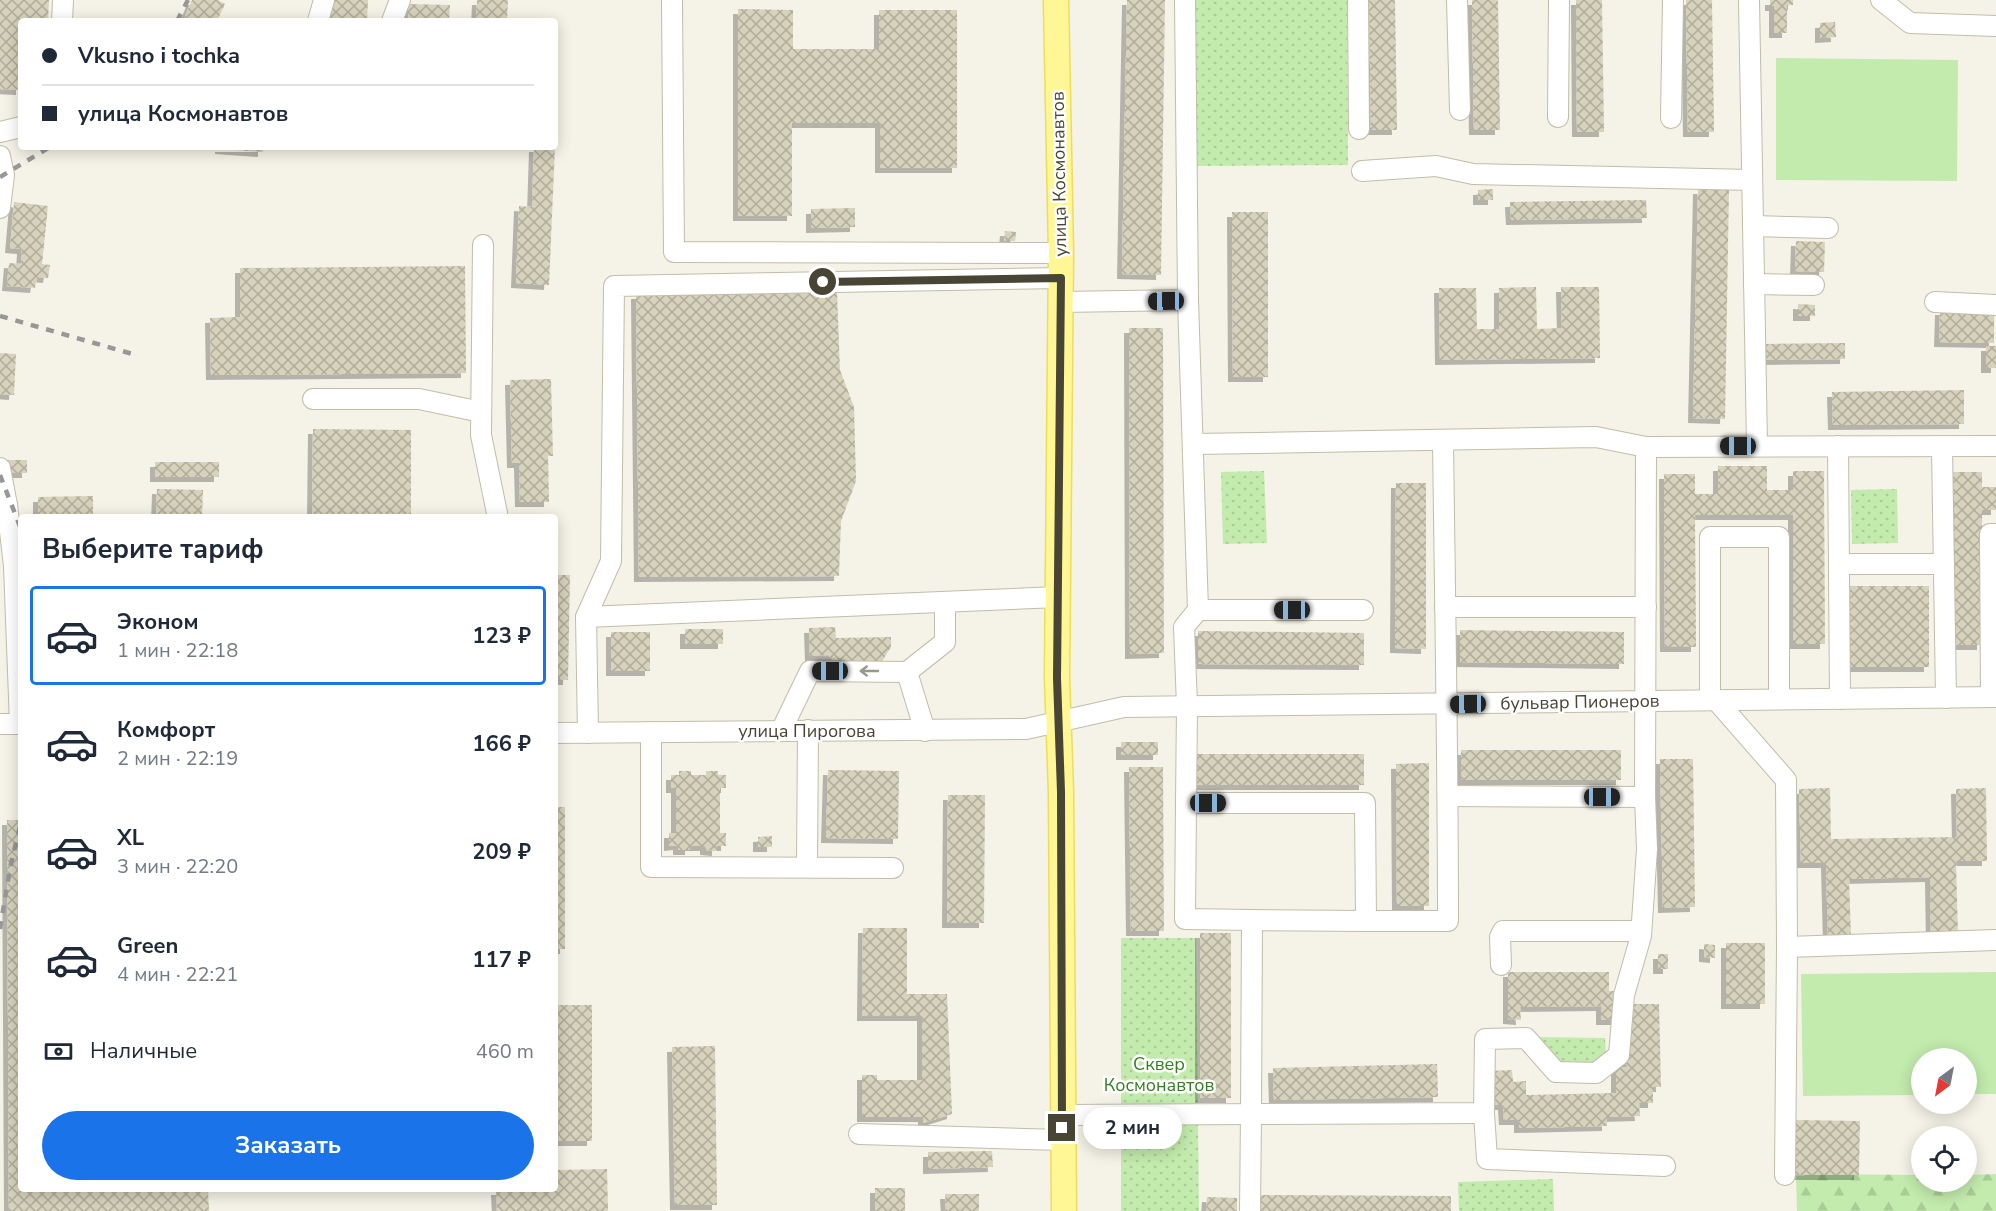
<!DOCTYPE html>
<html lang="ru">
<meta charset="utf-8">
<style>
:root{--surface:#fff;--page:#f2f2f3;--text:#1f2937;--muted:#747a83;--line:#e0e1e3;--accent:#1a73e8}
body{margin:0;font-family:"Nunito Sans",sans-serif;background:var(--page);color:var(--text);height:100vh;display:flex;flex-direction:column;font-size:22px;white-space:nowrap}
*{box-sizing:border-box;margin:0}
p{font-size:20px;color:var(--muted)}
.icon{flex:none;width:33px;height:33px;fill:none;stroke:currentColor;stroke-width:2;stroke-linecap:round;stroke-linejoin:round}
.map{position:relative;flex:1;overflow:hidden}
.side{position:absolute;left:18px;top:514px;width:540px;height:678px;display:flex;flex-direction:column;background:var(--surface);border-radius:6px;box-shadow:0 3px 15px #0003}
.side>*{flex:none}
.hud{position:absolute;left:18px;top:18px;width:540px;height:132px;border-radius:6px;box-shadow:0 3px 15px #0003;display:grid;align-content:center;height:132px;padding:0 24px;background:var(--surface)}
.needle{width:39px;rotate:212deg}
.tools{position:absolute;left:1911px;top:1048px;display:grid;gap:12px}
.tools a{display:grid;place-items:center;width:66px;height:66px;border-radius:50%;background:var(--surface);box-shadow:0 3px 15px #0003;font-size:30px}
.end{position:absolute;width:27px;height:27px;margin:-14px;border:8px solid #484535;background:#fff;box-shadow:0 0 0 3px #fff}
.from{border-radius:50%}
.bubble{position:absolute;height:42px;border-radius:21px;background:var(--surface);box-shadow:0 3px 15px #0003;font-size:20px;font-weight:700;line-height:42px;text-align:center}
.car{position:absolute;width:18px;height:36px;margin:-18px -9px;border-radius:8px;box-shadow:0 0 4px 2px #0007;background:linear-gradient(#222 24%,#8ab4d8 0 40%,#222 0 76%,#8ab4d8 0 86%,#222 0)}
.hud b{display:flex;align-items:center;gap:21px;height:57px;font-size:22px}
.hud b+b{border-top:2px solid var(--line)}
.hud i{width:15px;height:15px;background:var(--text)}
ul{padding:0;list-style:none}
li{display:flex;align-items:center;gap:18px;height:99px;margin:0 12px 9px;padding:0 12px;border:3px solid transparent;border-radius:6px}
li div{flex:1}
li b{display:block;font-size:22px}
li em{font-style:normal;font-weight:700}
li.active{border-color:var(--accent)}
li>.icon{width:54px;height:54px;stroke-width:1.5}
h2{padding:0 24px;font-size:27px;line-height:72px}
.pay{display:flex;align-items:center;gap:15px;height:66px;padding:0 24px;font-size:22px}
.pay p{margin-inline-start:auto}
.cta{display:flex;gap:12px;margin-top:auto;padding:12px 24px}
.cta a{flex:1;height:69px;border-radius:36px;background:var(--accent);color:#fff;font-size:24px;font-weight:700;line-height:69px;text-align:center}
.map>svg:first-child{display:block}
.green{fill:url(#green-dots)}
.forest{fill:url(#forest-firs)}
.pitch{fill:#c3ebad}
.building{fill:url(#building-cross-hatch);filter:url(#shadow)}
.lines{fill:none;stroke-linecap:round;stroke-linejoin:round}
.minor-casing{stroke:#c1bda9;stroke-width:22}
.major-casing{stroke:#ecdd5e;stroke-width:27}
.minor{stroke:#fff;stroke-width:20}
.major{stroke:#fff696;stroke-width:24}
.rail{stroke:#979797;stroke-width:4.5;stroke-dasharray:8 8;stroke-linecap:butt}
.oneway{stroke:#9a9990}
.route{stroke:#484535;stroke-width:8}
.labels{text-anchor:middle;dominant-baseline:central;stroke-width:5;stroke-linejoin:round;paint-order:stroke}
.street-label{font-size:18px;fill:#484535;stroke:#fff}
.park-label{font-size:18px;fill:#357e24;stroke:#fff}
</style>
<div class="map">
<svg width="1996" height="1211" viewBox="0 0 1996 1211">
<defs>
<pattern id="green-dots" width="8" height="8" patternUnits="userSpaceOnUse" patternTransform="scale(1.5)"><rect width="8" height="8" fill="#c3ebad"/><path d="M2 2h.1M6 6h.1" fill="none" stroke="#a9cb95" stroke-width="1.8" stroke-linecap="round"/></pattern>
<pattern id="forest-firs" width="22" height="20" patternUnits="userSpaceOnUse" patternTransform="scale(1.5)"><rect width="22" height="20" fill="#c3ebad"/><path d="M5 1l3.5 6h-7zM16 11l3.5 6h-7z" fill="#a9cb95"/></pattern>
<pattern id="building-cross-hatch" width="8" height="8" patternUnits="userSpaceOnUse" patternTransform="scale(1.5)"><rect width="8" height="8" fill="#d7d2bc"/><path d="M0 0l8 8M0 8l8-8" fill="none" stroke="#b0ac9a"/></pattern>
<filter id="shadow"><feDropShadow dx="-5" dy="5" stdDeviation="0" flood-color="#0004"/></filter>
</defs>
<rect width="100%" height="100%" fill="#f5f3e7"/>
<g class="green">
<path d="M1192,0H1347L1348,165L1194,166Z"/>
<path d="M1264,471L1267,543L1223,544L1221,472Z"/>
<path d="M1897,489L1898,543L1852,544L1851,490Z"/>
<path d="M1121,938H1196L1199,1211H1121Z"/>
<path d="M1536,1037L1605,1038L1606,1054L1601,1062H1561Z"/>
<path d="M1553,1179L1554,1211H1459L1458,1182Z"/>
</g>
<path class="forest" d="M1805,1174L1921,1175L1922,1182H1966L1967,1175L1996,1174V1211H1797L1796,1176H1804Z"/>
<g class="pitch">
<path d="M1776,58L1958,60L1957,181L1776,180Z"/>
<path d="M1996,972V1094H1967L1966,1059H1922L1921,1095L1803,1096L1801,974Z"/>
</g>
<g class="building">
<path d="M0,0H49L48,21H21V90L0,89Z"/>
<path d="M192,0H218L225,4L217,21H194L185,16Z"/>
<path d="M330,0H368L367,21H329Z"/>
<path d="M477,0H508L507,21H476Z"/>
<path d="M1127,0H1165L1161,275L1122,274Z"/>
<path d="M1369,0H1395L1397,130H1371Z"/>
<path d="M1472,0H1498L1500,130H1474Z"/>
<path d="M1576,0H1602L1604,132H1577Z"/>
<path d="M1686,0H1712L1714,132H1688Z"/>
<path d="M1770,0H1793V5H1787V33H1774V6H1770Z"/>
<path d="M408,4L450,5L449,21H408Z"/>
<path d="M738,9L793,10V49H879V10H957V168H880V123H792V216H738Z"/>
<path d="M1835,22L1836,37L1820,38V23Z"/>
<path d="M220,147H263V152L220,149Z"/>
<path d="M534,147H555L549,285L516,283L519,206L532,207Z"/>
<path d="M1493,189V200H1478V190Z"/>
<path d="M1698,189L1729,190L1725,419L1693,418Z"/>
<path d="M1646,200L1647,218L1511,220L1510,202Z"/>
<path d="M14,202L48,206L42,264L50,265L48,278L37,277L35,288L7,286L9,263L21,264L22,249L10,248Z"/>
<path d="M855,208V227L811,228V209Z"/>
<path d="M1232,212H1268V377H1233Z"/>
<path d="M1005,231L1016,232L1015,241H1004Z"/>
<path d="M1796,241L1825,242L1824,272L1795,271Z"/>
<path d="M465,266L466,373L211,375L210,318L240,317V268Z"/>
<path d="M1536,287L1537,329L1562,328L1561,287H1599L1600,358L1440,360L1439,288H1476L1477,329H1499V288Z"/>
<path d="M837,293L840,370L854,407L856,481L841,521L839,576L639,577L636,294Z"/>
<path d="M1798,304L1815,305V316H1798Z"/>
<path d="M1940,310L1994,311V343L1939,342Z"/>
<path d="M1129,328H1163L1164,653L1130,654Z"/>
<path d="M1845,343V359L1759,360L1758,344Z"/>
<rect x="1986" y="346" width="10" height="22"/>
<path d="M0,353L16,354L14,395L0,394Z"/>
<path d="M551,379L553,456H548L549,502H520L519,463H512L510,380Z"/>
<path d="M1964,390V424L1833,425L1832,392Z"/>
<path d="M313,429L411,430V518H312Z"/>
<path d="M6,460H27V473H7Z"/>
<rect x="155" y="462" width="64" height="15"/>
<path d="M1718,466H1767V490H1793V471H1824L1825,644H1793V515H1695L1696,647H1665L1664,474H1695V494H1718Z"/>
<path d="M1951,472H1982V487H1996V510H1982V645H1951Z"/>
<path d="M1396,483H1426V649L1395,648Z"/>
<path d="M157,489L203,490L202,518H156Z"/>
<path d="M93,496V518H38V497Z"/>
<path d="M555,575H570L568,680H555Z"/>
<path d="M1845,586H1929V667H1846Z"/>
<path d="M835,627L836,638L891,637V647L874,674H848L828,655L810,656L809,628Z"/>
<rect x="685" y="629" width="38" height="15"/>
<path d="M1460,630L1624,632V664L1460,662Z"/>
<path d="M1198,631L1364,633V665L1198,664Z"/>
<rect x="611" y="632" width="39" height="39"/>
<rect x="1121" y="742" width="37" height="13"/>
<rect x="1461" y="750" width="160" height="30"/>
<rect x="1197" y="754" width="167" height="31"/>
<path d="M1660,759H1693L1695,907L1663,908Z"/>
<path d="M1429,763V906H1397L1396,764Z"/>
<path d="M1129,767H1163L1164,931H1131Z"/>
<path d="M828,770L899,771L898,839L826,838Z"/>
<path d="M679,771H691V775H706V771H718V775H726V788H720V833H726V846H717V851L705,850V846H690V850H678V845L669,846V833H676V788H671V775H679Z"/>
<path d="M1830,788L1831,839L1957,837L1956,789L1986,788L1987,861H1956L1958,938L1931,939L1930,877L1849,879L1851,938L1828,939L1826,863H1801L1799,789Z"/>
<path d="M948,795H985L984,923H947Z"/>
<rect x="555" y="807" width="10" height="142"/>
<path d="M7,820H21V1190H208L209,1211H9Z"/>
<path d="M772,836V847H758V837Z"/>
<path d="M863,928H907V994H947L952,1114L923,1123V1117H862V1075H877V1080H922V1016H862Z"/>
<rect x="1200" y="933" width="31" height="165"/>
<rect x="1726" y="943" width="39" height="61"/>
<path d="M1704,944L1715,945V958L1704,957Z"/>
<rect x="1658" y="954" width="10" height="15"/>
<path d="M1508,972H1609V991H1617V1020H1601V1006L1520,1007L1521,1020L1508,1019Z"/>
<path d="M1625,1004H1659L1661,1087H1653V1103H1639L1640,1116L1607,1117V1126L1519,1128V1120H1504L1503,1105H1490L1489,1071L1512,1070L1513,1082L1526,1081V1095L1616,1093V1067H1627Z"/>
<rect x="555" y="1005" width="37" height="136"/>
<path d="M715,1046L717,1205H675L672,1047Z"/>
<path d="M1437,1064L1438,1097L1274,1100L1273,1068Z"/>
<path d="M1791,1120L1860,1121L1859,1175H1790Z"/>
<path d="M992,1151L993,1167L928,1169V1152Z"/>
<path d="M607,1169L608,1211H497L496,1190H555V1170Z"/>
<rect x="875" y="1188" width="30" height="23"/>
<path d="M945,1194H979V1211H946Z"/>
<path d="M1261,1195L1451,1196V1211H1261Z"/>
<path d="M1207,1197L1237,1198V1211H1206Z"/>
</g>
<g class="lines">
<g class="minor-casing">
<g id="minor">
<path d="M672,0L674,252L1061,253"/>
<path d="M1358,0L1359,129"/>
<path d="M1457,0L1460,110"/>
<path d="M1749,0L1757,445"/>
<path d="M1881,0L1910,23L1996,26"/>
<path d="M62,21L63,0"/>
<path d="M318,21L324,0"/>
<path d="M392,21L400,0"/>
<path d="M1558,117L1559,0"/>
<path d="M1671,118L1673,0"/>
<path d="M0,132L21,127"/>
<path d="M0,156L4,175L0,208"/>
<path d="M1362,171L1436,166L1473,174L1752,180"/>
<path d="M1753,226L1828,228"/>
<path d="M483,245L481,435L498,518"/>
<path d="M1754,284L1814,285"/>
<path d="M1061,302L1188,300"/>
<path d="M1935,302L1996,305"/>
<path d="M313,399H419L481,412"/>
<path d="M1194,444L1596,437L1646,447L1996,446"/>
<path d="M1838,446L1840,699"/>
<path d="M1942,447L1946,698"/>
<path d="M0,468L7,505"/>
<path d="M0,501L7,505L14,566L20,724"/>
<path d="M1839,564H1944"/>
<path d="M1445,607H1646"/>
<path d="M1198,610H1363"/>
<path d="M586,617L1058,597"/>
<path d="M907,672L945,642V602"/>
<path d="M1991,697L1990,534H1996"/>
<path d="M1710,700V537H1779V699"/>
<path d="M1716,700L1786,780L1787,947L1785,1175"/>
<path d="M0,724H21"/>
<path d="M781,731L810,671L907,672L925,731"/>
<path d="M651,732V867L893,868"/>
<path d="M555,733L1026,729L1124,707L1996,697"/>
<path d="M588,733L586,617L611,561L614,286L1061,278"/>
<path d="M1448,796L1645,797"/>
<path d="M1186,803L1185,919L1252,920"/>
<path d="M807,867L808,730"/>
<path d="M1366,921H1448C1448,761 1445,600 1443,440"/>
<path d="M1787,947L1996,940"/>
<path d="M1501,965L1500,937L1503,931H1641"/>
<path d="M1484,1113L1487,1159L1665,1166"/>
<path d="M1062,1115L1251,1114L1252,920L1366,921L1365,803H1186L1187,706L1184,627L1198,610L1188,300L1185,0"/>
<path d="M859,1134L1062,1140"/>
<path d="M1250,1211L1251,1114L1484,1113L1485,1039L1526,1038L1556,1072L1596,1073L1619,1055L1624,995L1641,936L1647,849L1645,797L1646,447"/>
</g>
</g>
<g class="major-casing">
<path id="major" d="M1056,0L1061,253L1057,678L1061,792L1064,1211"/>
</g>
<use href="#minor" class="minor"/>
<use href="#major" class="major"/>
<g class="rail">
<path d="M177,21L188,0"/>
<path d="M0,177L50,147"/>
<path d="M0,316L136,355"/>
<path d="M0,475L21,529"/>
<path d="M0,929L10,868L21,822"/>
</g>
</g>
<defs><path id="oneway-shaft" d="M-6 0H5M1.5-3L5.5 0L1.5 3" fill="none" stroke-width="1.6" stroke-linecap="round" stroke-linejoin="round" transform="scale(1.5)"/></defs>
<use class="oneway" href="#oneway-shaft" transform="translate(869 671) rotate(-180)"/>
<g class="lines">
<path class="route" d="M823,282L1061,278L1057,678L1061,792L1062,1128"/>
</g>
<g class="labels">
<g class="street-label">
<text transform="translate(1059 174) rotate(-91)">улица Космонавтов</text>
<text transform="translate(1580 702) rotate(-1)">бульвар Пионеров</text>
<text x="807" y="731">улица Пирогова</text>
</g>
<g class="park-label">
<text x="1159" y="1064">Сквер<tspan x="1159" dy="21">Космонавтов</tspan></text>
</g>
</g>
</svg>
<div class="tools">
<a><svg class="needle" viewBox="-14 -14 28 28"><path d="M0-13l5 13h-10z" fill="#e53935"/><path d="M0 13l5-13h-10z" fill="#747a83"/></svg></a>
<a><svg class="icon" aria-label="locate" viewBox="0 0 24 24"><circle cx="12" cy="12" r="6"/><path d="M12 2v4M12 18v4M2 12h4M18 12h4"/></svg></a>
</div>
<i class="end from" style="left:823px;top:282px"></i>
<i class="end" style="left:1062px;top:1128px"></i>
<div class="bubble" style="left:1083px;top:1107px;width:99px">2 мин</div>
<i class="car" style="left:1166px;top:301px;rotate:269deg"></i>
<i class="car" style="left:1738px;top:446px;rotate:270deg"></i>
<i class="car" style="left:1292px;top:610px;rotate:270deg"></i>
<i class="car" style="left:830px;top:671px;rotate:270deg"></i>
<i class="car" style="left:1468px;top:704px;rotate:269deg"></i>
<i class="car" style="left:1602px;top:797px;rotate:90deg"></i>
<i class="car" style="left:1208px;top:803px;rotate:90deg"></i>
<div class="hud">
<b><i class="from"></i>Vkusno i tochka</b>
<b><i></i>улица Космонавтов</b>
</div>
<section class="side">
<h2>Выберите тариф</h2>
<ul>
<li class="active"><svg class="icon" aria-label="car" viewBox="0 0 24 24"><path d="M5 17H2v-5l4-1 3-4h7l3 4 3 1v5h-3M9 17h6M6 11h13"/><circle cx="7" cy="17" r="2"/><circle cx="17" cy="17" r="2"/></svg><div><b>Эконом</b><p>1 мин · 22:18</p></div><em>123 ₽</em></li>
<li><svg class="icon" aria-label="car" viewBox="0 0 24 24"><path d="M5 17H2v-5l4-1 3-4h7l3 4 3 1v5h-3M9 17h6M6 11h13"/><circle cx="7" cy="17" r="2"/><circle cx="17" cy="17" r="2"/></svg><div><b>Комфорт</b><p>2 мин · 22:19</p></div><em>166 ₽</em></li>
<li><svg class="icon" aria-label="car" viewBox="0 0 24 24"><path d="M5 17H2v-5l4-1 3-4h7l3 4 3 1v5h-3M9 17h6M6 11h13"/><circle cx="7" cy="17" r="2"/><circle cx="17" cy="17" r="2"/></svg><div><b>XL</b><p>3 мин · 22:20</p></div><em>209 ₽</em></li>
<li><svg class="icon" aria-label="car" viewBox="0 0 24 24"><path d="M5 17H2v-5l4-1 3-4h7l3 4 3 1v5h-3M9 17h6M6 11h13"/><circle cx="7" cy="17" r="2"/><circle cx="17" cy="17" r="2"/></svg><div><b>Green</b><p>4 мин · 22:21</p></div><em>117 ₽</em></li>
</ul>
<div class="pay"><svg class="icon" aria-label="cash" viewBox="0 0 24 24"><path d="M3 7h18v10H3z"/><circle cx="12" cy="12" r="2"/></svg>Наличные<p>460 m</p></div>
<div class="cta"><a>Заказать</a></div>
</section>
</div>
